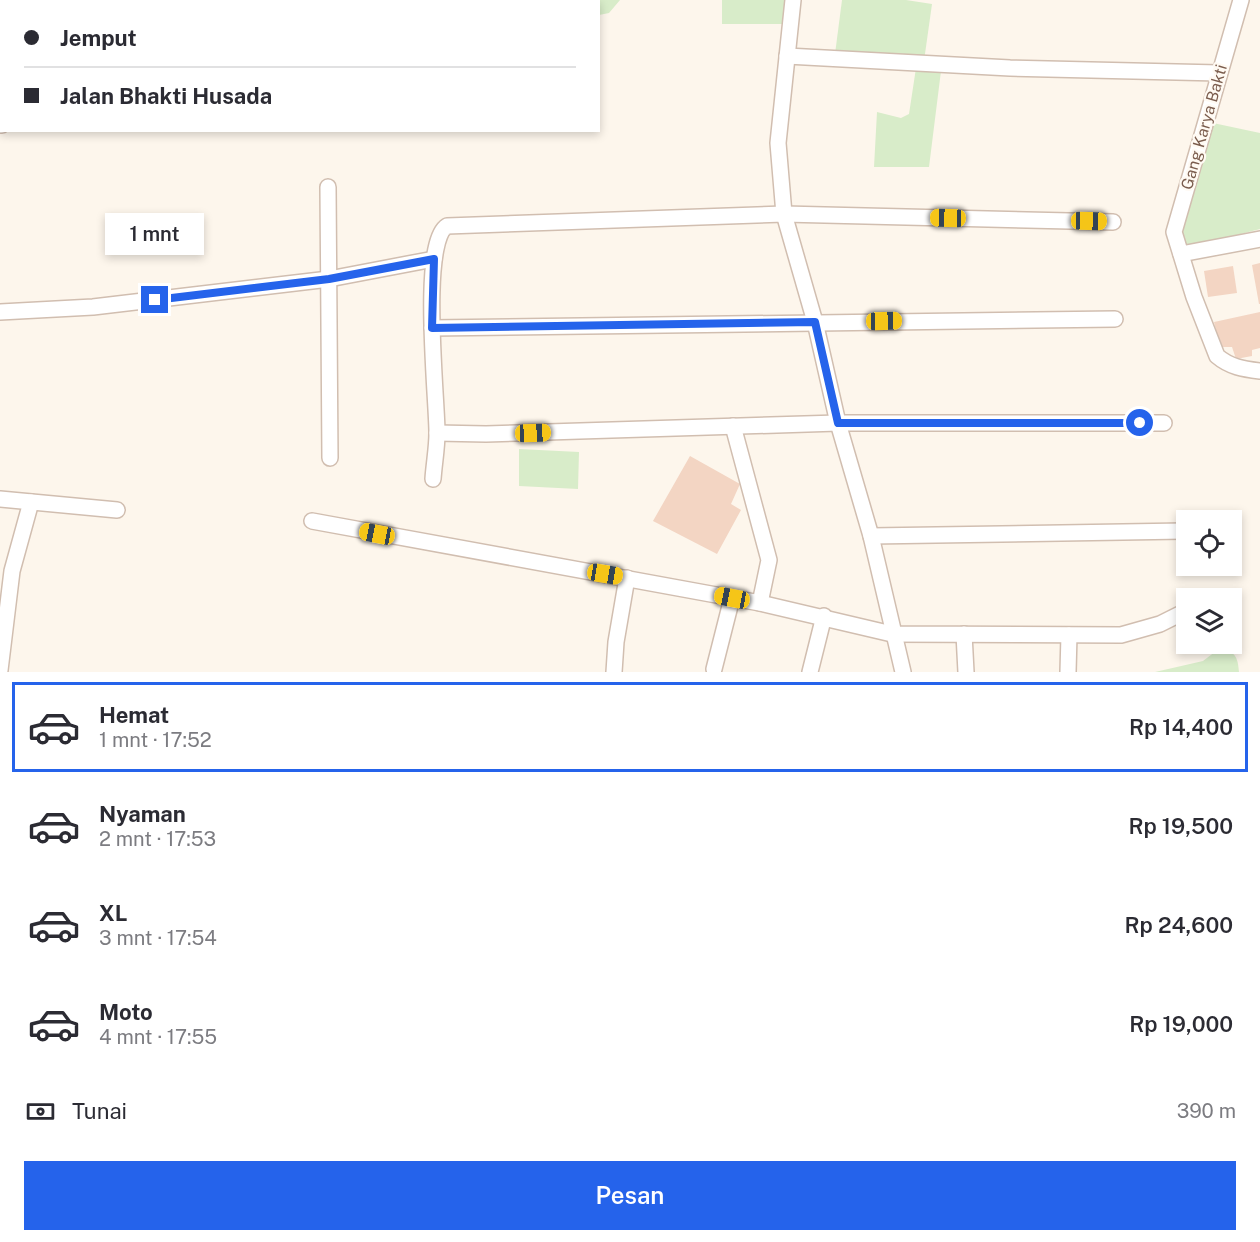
<!DOCTYPE html>
<html lang="id">
<meta charset="utf-8">
<style>
:root{--surface:#fff;--page:#f7f7f7;--text:#2b2b33;--muted:#7c7c81;--line:#e1e1e2;--accent:#2563eb}
body{margin:0;font-family:"Public Sans",sans-serif;background:var(--page);color:var(--text);height:100vh;display:flex;flex-direction:column;font-size:22px;white-space:nowrap}
*{box-sizing:border-box;margin:0}
p{font-size:20px;color:var(--muted)}
.icon{flex:none;width:33px;height:33px;fill:none;stroke:currentColor;stroke-width:2;stroke-linecap:round;stroke-linejoin:round}
.map{position:relative;height:672px;overflow:hidden}
.sheet{display:flex;flex-direction:column;background:var(--surface);flex:1}
.sheet>*{flex:none}
.top-card{position:absolute;left:0px;top:0px;width:600px;height:132px;box-shadow:0 3px 9px #0003;display:grid;align-content:center;height:132px;padding:0 24px;background:var(--surface)}
.buttons{position:absolute;left:1176px;top:510px;display:grid;gap:12px}
.buttons a{display:grid;place-items:center;width:66px;height:66px;border-radius:0px;background:var(--surface);box-shadow:0 3px 9px #0003;font-size:30px}
.end{position:absolute;width:27px;height:27px;margin:-14px;border:8px solid #2563eb;background:#fff;box-shadow:0 0 0 3px #fff}
.from{border-radius:50%}
.bubble{position:absolute;height:42px;border-radius:0px;background:var(--surface);box-shadow:0 3px 9px #0003;font-size:20px;font-weight:600;line-height:42px;text-align:center}
.car{position:absolute;width:18px;height:36px;margin:-18px -9px;border-radius:8px;box-shadow:0 0 4px 2px #0007;background:linear-gradient(#f5c518 24%,#345 0 40%,#f5c518 0 76%,#345 0 86%,#f5c518 0)}
.top-card b{display:flex;align-items:center;gap:21px;height:57px;font-size:22px}
.top-card b+b{border-top:2px solid var(--line)}
.top-card i{width:15px;height:15px;background:var(--text)}
ul{padding:10px 0 0;list-style:none}
li{display:flex;align-items:center;gap:18px;height:90px;margin:0 12px 9px;padding:0 12px;border:3px solid transparent;border-radius:0px}
li div{flex:1}
li b{display:block;font-size:22px}
li em{font-style:normal;font-weight:600}
li.on{border-color:var(--accent)}
li>.icon{width:54px;height:54px;stroke-width:1.5}
.pay{display:flex;align-items:center;gap:15px;height:66px;padding:0 24px;font-size:22px}
.pay p{margin-inline-start:auto}
.action{display:flex;gap:12px;margin-top:auto;padding:12px 24px}
.action a{flex:1;height:69px;border-radius:0px;background:var(--accent);color:#fff;font-size:24px;font-weight:600;line-height:69px;text-align:center}
.map>svg:first-child{display:block}
.green{fill:#d8ecc9}
.building{fill:#f3d5c3}
.lines{fill:none;stroke-linecap:round;stroke-linejoin:round}
.minor-casing{stroke:#d1beb0;stroke-width:18}
.minor{stroke:#fff;stroke-width:15}
.route{stroke:#2563eb;stroke-width:8}
.labels{text-anchor:middle;dominant-baseline:central;stroke-width:4.5;stroke-linejoin:round;paint-order:stroke}
.street-label{font-size:16px;fill:#7a5c4d;stroke:#fffaf3}
</style>
<div class="map">
<svg width="1260" height="672" viewBox="0 0 1260 672">
<rect width="100%" height="100%" fill="#fdf6ec"/>
<g class="green">
<path d="M578,0H620L609,13L599,15L598,2Z"/>
<path d="M722,0H786L784,24H722Z"/>
<path d="M842,0H906L932,4L924,61L835,54Z"/>
<path d="M916,68L941,71L929,167H874L877,112L901,118L909,114Z"/>
<path d="M1213,123L1260,133V229L1191,247L1181,241V227Z"/>
<path d="M519,449L579,452L578,489L519,486Z"/>
<path d="M1220,648C1235,651 1238,657 1239,672H1155L1203,661Z"/>
</g>
<g class="building">
<path d="M1260,263V304H1259L1252,265Z"/>
<path d="M1233,266L1237,293L1208,297L1204,271Z"/>
<path d="M1260,312V348L1252,350V356L1236,359L1232,347H1220L1214,322Z"/>
<path d="M690,456L740,484L731,504L741,510L717,554L653,521Z"/>
</g>
<g class="lines">
<g class="minor-casing">
<g id="minor">
<path d="M793,0L778,143L784,214L815,322L838,423L871,536L903,672"/>
<path d="M1241,0L1174,232L1194,297L1217,356C1230,367 1243,369 1260,371"/>
<path d="M94,2V0"/>
<path d="M787,56L1010,68L1219,73"/>
<path d="M0,125H2"/>
<path d="M328,187L330,458"/>
<path d="M1181,254L1260,239"/>
<path d="M0,312L93,307L329,279L434,259"/>
<path d="M432,328L1115,319"/>
<path d="M733,426L769,560L760,603"/>
<path d="M437,433L486,434L838,423H1164"/>
<path d="M433,479C434,464 437,448 437,433C437,398 420,243 447,226L784,214L1113,222"/>
<path d="M0,499L117,510"/>
<path d="M312,521L760,603L892,634L1121,635L1160,624L1186,611"/>
<path d="M871,536L1184,531"/>
<path d="M964,634L966,672"/>
<path d="M714,669L732,598"/>
<path d="M0,670L12,571L31,502"/>
<path d="M614,672L616,642L627,578"/>
<path d="M810,672L824,616"/>
<path d="M1068,672L1069,635"/>
</g>
</g>
<use href="#minor" class="minor"/>
</g>
<g class="lines">
<path class="route" d="M155,300L329,279L434,259L432,328L815,322L838,423H1140"/>
</g>
<g class="labels">
<g class="street-label">
<text transform="translate(1204 127) rotate(-74)">Gang Karya Bakti</text>
</g>
</g>
</svg>
<div class="buttons">
<a><svg class="icon" aria-label="locate" viewBox="0 0 24 24"><circle cx="12" cy="12" r="6"/><path d="M12 2v4M12 18v4M2 12h4M18 12h4"/></svg></a>
<a><svg class="icon" aria-label="layers" viewBox="0 0 24 24"><path d="M12 4l9 5-9 5-9-5zM3 14l9 5 9-5"/></svg></a>
</div>
<i class="end from" style="left:1140px;top:423px"></i>
<i class="end" style="left:155px;top:300px"></i>
<div class="bubble" style="left:105px;top:213px;width:99px">1 mnt</div>
<i class="car" style="left:948px;top:218px;rotate:271deg"></i>
<i class="car" style="left:1089px;top:221px;rotate:91deg"></i>
<i class="car" style="left:884px;top:321px;rotate:89deg"></i>
<i class="car" style="left:533px;top:433px;rotate:88deg"></i>
<i class="car" style="left:377px;top:534px;rotate:281deg"></i>
<i class="car" style="left:605px;top:574px;rotate:99deg"></i>
<i class="car" style="left:732px;top:598px;rotate:281deg"></i>
<div class="top-card">
<b><i class="from"></i>Jemput</b>
<b><i></i>Jalan Bhakti Husada</b>
</div>
</div>
<section class="sheet">
<ul>
<li class="on"><svg class="icon" aria-label="car" viewBox="0 0 24 24"><path d="M5 17H2v-5l4-1 3-4h7l3 4 3 1v5h-3M9 17h6M6 11h13"/><circle cx="7" cy="17" r="2"/><circle cx="17" cy="17" r="2"/></svg><div><b>Hemat</b><p>1 mnt · 17:52</p></div><em>Rp 14,400</em></li>
<li><svg class="icon" aria-label="car" viewBox="0 0 24 24"><path d="M5 17H2v-5l4-1 3-4h7l3 4 3 1v5h-3M9 17h6M6 11h13"/><circle cx="7" cy="17" r="2"/><circle cx="17" cy="17" r="2"/></svg><div><b>Nyaman</b><p>2 mnt · 17:53</p></div><em>Rp 19,500</em></li>
<li><svg class="icon" aria-label="car" viewBox="0 0 24 24"><path d="M5 17H2v-5l4-1 3-4h7l3 4 3 1v5h-3M9 17h6M6 11h13"/><circle cx="7" cy="17" r="2"/><circle cx="17" cy="17" r="2"/></svg><div><b>XL</b><p>3 mnt · 17:54</p></div><em>Rp 24,600</em></li>
<li><svg class="icon" aria-label="car" viewBox="0 0 24 24"><path d="M5 17H2v-5l4-1 3-4h7l3 4 3 1v5h-3M9 17h6M6 11h13"/><circle cx="7" cy="17" r="2"/><circle cx="17" cy="17" r="2"/></svg><div><b>Moto</b><p>4 mnt · 17:55</p></div><em>Rp 19,000</em></li>
</ul>
<div class="pay"><svg class="icon" aria-label="cash" viewBox="0 0 24 24"><path d="M3 7h18v10H3z"/><circle cx="12" cy="12" r="2"/></svg>Tunai<p>390 m</p></div>
<div class="action"><a>Pesan</a></div>
</section>
